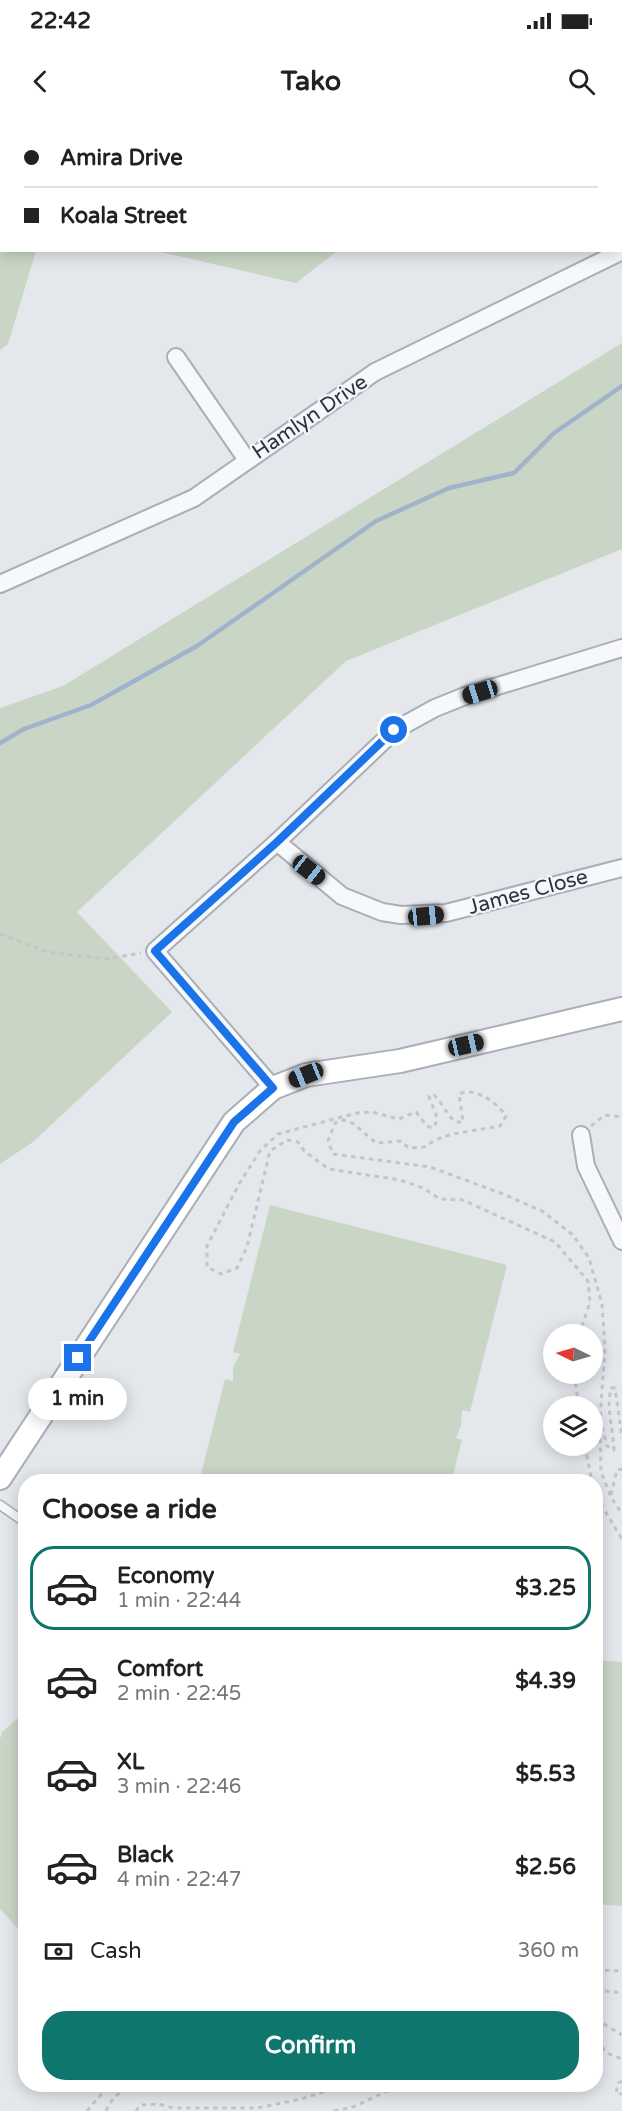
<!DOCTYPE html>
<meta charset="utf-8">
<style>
:root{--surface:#fff;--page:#f6f6f6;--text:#222;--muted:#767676;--line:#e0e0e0;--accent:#0f766e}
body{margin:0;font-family:"Varela Round",sans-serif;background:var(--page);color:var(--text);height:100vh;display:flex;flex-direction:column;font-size:22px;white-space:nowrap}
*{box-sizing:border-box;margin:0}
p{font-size:20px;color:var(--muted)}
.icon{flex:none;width:33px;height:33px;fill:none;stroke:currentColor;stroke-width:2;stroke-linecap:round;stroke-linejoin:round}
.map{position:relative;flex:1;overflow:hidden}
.details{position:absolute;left:18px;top:1354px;width:585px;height:618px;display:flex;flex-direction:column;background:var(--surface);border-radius:24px;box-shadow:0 3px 15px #0003}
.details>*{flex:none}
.top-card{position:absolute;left:0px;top:0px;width:622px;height:132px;box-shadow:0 3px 15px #0003;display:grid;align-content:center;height:132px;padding:0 24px;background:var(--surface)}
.needle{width:39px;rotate:275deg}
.buttons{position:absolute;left:543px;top:1204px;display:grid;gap:12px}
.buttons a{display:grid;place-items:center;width:60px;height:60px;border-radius:50%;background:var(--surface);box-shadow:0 3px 15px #0003;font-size:30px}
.end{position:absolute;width:27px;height:27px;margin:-14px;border:8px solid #1a73e8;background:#fff;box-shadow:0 0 0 3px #fff}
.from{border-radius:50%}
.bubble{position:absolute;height:42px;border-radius:21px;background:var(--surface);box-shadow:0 3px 15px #0003;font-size:20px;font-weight:700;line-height:42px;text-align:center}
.car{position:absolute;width:18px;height:36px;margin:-18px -9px;border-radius:8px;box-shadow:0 0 4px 2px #0007;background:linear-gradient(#222 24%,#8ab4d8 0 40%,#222 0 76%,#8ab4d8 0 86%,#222 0)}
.top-card b{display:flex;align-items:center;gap:21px;height:57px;font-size:22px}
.top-card b+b{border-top:2px solid var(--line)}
.top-card i{width:15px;height:15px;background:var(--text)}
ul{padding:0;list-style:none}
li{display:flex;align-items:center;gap:18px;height:84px;margin:0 12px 9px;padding:0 12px;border:3px solid transparent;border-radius:24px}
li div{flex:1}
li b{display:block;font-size:22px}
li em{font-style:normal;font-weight:700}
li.on{border-color:var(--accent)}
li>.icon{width:54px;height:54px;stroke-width:1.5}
h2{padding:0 24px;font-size:27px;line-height:72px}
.pay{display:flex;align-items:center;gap:15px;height:66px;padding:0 24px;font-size:22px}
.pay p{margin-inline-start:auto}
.button{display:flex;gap:12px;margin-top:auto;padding:12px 24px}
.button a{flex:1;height:69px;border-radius:24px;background:var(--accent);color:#fff;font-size:24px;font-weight:700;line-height:69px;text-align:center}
.status{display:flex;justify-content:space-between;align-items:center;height:42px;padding:0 30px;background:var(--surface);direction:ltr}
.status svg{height:16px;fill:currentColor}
header{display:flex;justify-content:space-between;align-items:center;height:78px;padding:0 24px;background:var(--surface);font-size:27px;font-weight:700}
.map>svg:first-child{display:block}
.green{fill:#c9d6c5}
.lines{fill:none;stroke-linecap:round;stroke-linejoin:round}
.stream{stroke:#9fb4cc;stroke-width:4.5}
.lane-casing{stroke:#a9aeb7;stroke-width:11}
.street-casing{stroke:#a9aeb7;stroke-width:20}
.secondary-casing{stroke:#a9aeb7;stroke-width:26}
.path{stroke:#c2c5cb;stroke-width:3;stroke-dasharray:4.5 4.5;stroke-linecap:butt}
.lane{stroke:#f7f8fa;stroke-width:8}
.street{stroke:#f7f8fa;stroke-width:16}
.secondary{stroke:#fff;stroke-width:22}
.route{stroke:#1a73e8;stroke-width:8}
.labels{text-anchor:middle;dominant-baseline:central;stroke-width:4.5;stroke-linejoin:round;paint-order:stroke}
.street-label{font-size:21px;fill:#2b3445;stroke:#f4f6f9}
</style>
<div class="status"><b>22:42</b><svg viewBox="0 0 49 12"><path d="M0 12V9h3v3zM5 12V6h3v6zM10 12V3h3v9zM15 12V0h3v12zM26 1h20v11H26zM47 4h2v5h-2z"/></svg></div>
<header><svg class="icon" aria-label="back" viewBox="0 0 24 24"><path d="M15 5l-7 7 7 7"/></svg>Tako<svg class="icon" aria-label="search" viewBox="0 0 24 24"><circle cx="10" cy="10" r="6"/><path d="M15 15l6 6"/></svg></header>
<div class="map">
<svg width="622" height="1991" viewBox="0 0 622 1991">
<rect width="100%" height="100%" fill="#e4e7ec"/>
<g class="green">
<path d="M0,0H383L2,2V130L36,131L8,224L0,230Z"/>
<path d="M156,131H337L296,163Z"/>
<path d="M622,223V429L346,541L77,792L172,892L33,1022L0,1044V588L63,566Z"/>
<path d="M270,1085L507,1145L470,1292L462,1290L461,1306L456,1318L462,1320L451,1362H199L225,1259L233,1261V1247L240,1234L233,1232Z"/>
<path d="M596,1540L622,1542V1786L596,1784Z"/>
<path d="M25,1592V1816L0,1789V1619L2,1612Z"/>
</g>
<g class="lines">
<path class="stream" d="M0,623L24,609L91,585L197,526L376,401L449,368L514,353L554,313L622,266"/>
<g class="lane-casing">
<path id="lane" d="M0,1385L26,1403"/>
</g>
<g class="street-casing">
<g id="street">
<path d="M176,237L247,340"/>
<path d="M0,464L194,378L375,252L622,131"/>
<path d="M277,722L342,776L382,792L401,795L446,793L622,748"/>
<path d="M273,968L155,831L277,722L395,610L435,588L465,576L622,528"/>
<path d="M581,1015L586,1046L622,1121"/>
</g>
</g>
<g class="secondary-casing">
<path id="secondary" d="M0,1358L234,1002L273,968L306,955L400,941L622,889"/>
</g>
<g class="path">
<path d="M0,814L48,832L105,839L141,833"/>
<path d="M591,1006L605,995L622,997"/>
<path d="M579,1215L590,1182L588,1161L555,1122L463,1080L440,1079L423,1068L400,1060L329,1049L305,1032L298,1022L287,1020L270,1031L247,1127L237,1148L221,1154L207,1147V1126L239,1064L260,1031L278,1014L357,993L372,992L399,999L416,992L427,1006L433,1008C442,997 431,987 429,976L434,975C443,983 446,995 456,1002H463L459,974C474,966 498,983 506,996L500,1006L452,1014L435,1020L424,1027L409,1028L400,1021L376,1023L354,1004L344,1000L335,1003L328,1021L333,1034L430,1047L503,1074L542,1091L573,1115L589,1138L602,1184L605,1228L600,1300L601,1352L611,1377L622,1394"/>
<path d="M574,1254L579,1287"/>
<path d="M602,1307L607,1326L614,1330C613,1309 606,1289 611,1268H615L622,1318"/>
<path d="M585,1326L592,1362"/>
<path d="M611,1375L617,1350L622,1349"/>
<path d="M596,1376L622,1419"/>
<path d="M596,1850L622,1851"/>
<path d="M596,1870L622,1873"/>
<path d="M596,1899L622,1915"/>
<path d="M596,1920L607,1933L622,1939"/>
<path d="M622,1961L618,1963L616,1973L622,1974"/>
<path d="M178,1965L204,1969L279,1965"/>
<path d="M87,1991L109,1965"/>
<path d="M106,1991C113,1976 122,1969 138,1965"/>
<path d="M136,1991L140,1985L159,1984L173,1988H257L301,1979L345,1965"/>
<path d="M334,1991L353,1987L400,1965"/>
</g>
<use href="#lane" class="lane"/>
<use href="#street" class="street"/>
<use href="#secondary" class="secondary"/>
</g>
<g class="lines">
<path class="route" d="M78,1238L234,1002L273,968L155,831L277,722L394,610"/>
</g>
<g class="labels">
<g class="street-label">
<text transform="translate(310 297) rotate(-34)">Hamlyn Drive</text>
<text transform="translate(528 772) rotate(-15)">James Close</text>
</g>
</g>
</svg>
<div class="buttons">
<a><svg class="needle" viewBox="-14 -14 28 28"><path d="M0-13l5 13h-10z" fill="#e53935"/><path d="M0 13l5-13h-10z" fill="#767676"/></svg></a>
<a><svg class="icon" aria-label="layers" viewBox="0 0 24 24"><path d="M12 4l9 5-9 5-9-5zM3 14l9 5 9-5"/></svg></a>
</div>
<i class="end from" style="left:394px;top:610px"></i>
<i class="end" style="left:78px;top:1238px"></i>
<div class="bubble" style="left:28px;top:1258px;width:99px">1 min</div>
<i class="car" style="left:480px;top:572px;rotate:253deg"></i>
<i class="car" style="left:309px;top:750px;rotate:128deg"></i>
<i class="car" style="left:426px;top:796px;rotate:84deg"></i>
<i class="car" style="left:466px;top:925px;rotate:77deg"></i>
<i class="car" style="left:306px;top:955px;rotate:248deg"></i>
<div class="top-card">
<b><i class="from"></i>Amira Drive</b>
<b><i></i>Koala Street</b>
</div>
<section class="details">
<h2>Choose a ride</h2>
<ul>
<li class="on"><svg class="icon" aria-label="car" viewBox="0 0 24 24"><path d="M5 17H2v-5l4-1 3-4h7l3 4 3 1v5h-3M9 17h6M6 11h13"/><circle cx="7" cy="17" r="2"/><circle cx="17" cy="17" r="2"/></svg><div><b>Economy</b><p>1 min · 22:44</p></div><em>$3.25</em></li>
<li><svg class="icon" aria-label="car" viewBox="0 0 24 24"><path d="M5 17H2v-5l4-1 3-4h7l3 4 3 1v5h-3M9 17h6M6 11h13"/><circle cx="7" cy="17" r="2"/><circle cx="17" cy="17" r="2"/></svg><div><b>Comfort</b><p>2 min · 22:45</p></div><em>$4.39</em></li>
<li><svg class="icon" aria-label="car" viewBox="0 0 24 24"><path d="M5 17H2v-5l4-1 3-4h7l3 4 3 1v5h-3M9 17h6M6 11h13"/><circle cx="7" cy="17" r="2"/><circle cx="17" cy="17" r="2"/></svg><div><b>XL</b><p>3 min · 22:46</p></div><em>$5.53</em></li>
<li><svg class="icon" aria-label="car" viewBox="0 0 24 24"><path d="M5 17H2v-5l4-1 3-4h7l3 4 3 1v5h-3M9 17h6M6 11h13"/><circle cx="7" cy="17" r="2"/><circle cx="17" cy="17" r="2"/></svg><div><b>Black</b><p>4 min · 22:47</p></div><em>$2.56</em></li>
</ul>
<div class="pay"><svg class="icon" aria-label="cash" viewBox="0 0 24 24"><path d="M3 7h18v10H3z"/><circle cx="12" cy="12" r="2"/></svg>Cash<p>360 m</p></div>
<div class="button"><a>Confirm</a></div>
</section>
</div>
